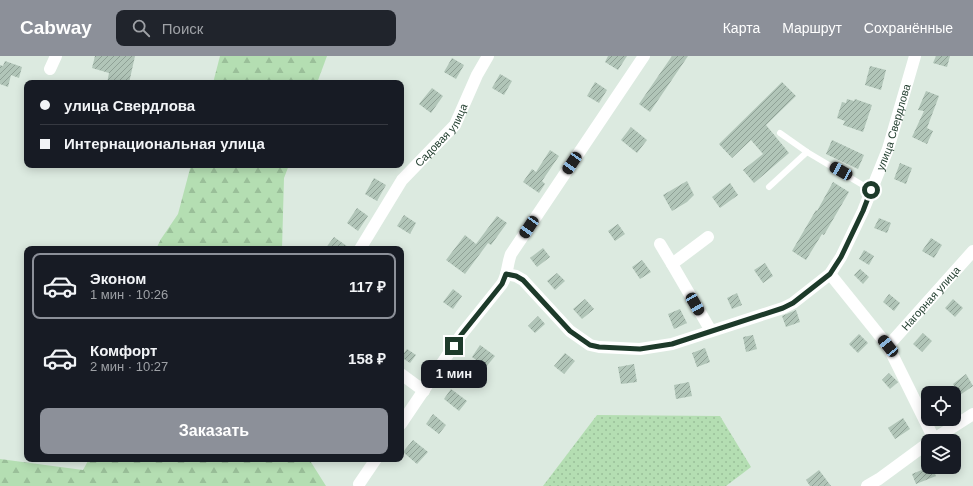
<!DOCTYPE html>
<html lang="ru">
<meta charset="utf-8">
<style>
:root{--surface:#171b24;--page:#20242c;--text:#f1f3f6;--muted:#9ea1a6;--line:#363941;--accent:#8c9099}
body{margin:0;font-family:Arial,sans-serif;background:var(--page);color:var(--text);height:100vh;display:flex;flex-direction:column;font-size:15px;white-space:nowrap}
*{box-sizing:border-box;margin:0}
p{font-size:13px;color:var(--muted)}
.icon{flex:none;width:22px;height:22px;fill:none;stroke:currentColor;stroke-width:2;stroke-linecap:round;stroke-linejoin:round}
.map{position:relative;flex:1;overflow:hidden}
.panel{position:absolute;left:24px;top:190px;width:380px;height:216px;display:flex;flex-direction:column;background:var(--surface);border-radius:8px;box-shadow:0 2px 10px #0003}
.panel>*{flex:none}
.guide{position:absolute;left:24px;top:24px;width:380px;height:88px;border-radius:8px;box-shadow:0 2px 10px #0003;display:grid;align-content:center;height:88px;padding:0 16px;background:var(--surface)}
.tools{position:absolute;left:921px;top:330px;display:grid;gap:8px}
.tools a{display:grid;place-items:center;width:40px;height:40px;border-radius:8px;background:var(--surface);box-shadow:0 2px 10px #0003;font-size:20px}
.end{position:absolute;width:18px;height:18px;margin:-9px;border:5px solid #1d3a2a;background:#fff;box-shadow:0 0 0 2px #fff}
.from{border-radius:50%}
.bubble{position:absolute;height:28px;border-radius:8px;background:var(--surface);box-shadow:0 2px 10px #0003;font-size:13px;font-weight:700;line-height:28px;text-align:center}
.car{position:absolute;width:12px;height:24px;margin:-12px -6px;border-radius:5px;box-shadow:0 0 3px 1px #0007;background:linear-gradient(#222 24%,#8ab4d8 0 40%,#222 0 76%,#8ab4d8 0 86%,#222 0)}
.guide b{display:flex;align-items:center;gap:14px;height:38px;font-size:15px}
.guide b+b{border-top:1px solid var(--line)}
.guide i{width:10px;height:10px;background:var(--text)}
ul{padding:7px 0 0;list-style:none}
li{display:flex;align-items:center;gap:12px;height:66px;margin:0 8px 6px;padding:0 8px;border:2px solid transparent;border-radius:8px}
li div{flex:1}
li b{display:block;font-size:15px}
li em{font-style:normal;font-weight:700}
li.current{border-color:var(--accent)}
li>.icon{width:36px;height:36px;stroke-width:1.5}
.action{display:flex;gap:8px;margin-top:auto;padding:8px 16px}
.action a{flex:1;height:46px;border-radius:8px;background:var(--accent);color:#fff;font-size:16px;font-weight:700;line-height:46px;text-align:center}
header{display:flex;align-items:center;gap:24px;box-sizing:border-box;height:56px;padding:0 20px;background:var(--accent);color:#fff}
header strong{font-size:19px}
nav{display:flex;gap:22px;margin-inline-start:auto;font-size:14px}
.search{width:280px;height:36px;background:var(--page);display:flex;align-items:center;gap:10px;box-sizing:border-box;padding:0 14px;border-radius:8px;color:var(--muted);font-size:15px}
.map>svg:first-child{display:block}
.forest{fill:url(#forest-firs)}
.park{fill:url(#park-dots)}
.building{fill:url(#building-hatch)}
.lines{fill:none;stroke-linecap:round;stroke-linejoin:round}
.lane{stroke:#fff;stroke-width:6}
.street{stroke:#fff;stroke-width:12}
.route{stroke:#1d3a2a;stroke-width:5}
.labels{text-anchor:middle;dominant-baseline:central;stroke-width:3.5;stroke-linejoin:round;paint-order:stroke}
.street-label{font-size:11px;fill:#1d3a2a;stroke:#edf7ef}
</style>
<header>
<strong>Cabway</strong>
<div class="search"><svg class="icon" aria-label="search" viewBox="0 0 24 24"><circle cx="10" cy="10" r="6"/><path d="M15 15l6 6"/></svg>Поиск</div>
<nav><a>Карта</a><a>Маршрут</a><a>Сохранённые</a></nav>
</header>
<div class="map">
<svg width="973" height="430" viewBox="0 0 973 430">
<defs>
<pattern id="forest-firs" width="22" height="20" patternUnits="userSpaceOnUse"><rect width="22" height="20" fill="#b4deb2"/><path d="M5 1l3.5 6h-7zM16 11l3.5 6h-7z" fill="#9abf99"/></pattern>
<pattern id="park-dots" width="8" height="8" patternUnits="userSpaceOnUse"><rect width="8" height="8" fill="#b4deb2"/><path d="M2 2h.1M6 6h.1" fill="none" stroke="#9abf99" stroke-width="1.8" stroke-linecap="round"/></pattern>
<pattern id="building-hatch" width="6" height="6" patternUnits="userSpaceOnUse"><rect width="6" height="6" fill="#b1c5b8"/><path d="M-1 1l2-2M0 6l6-6M5 7l2-2" fill="none" stroke="#8fa196"/></pattern>
</defs>
<rect width="100%" height="100%" fill="#dceae0"/>
<g class="forest">
<path d="M220,0H327L317,27H213Z"/>
<path d="M191,109H289L284,122L282,193H156L161,183L178,158Z"/>
<path d="M0,403L83,414L89,403H309L326,430H0Z"/>
</g>
<path class="park" d="M597,359L720,360L751,411L726,430H543Z"/>
<g class="building">
<path d="M95,0H135L129,27H107L109,17L92,12Z"/>
<path d="M608,0H627L618,14L605,6Z"/>
<path d="M672,0H688L650,56L639,48Z"/>
<path d="M936,0H950L947,11L933,7Z"/>
<path d="M452,2L464,9L456,23L444,16Z"/>
<path d="M5,5L22,11L19,22L11,19L8,31L0,28V9L3,10Z"/>
<path d="M870,10L886,14L881,34L865,29Z"/>
<path d="M500,18L512,25L504,39L492,32Z"/>
<path d="M595,26L607,34L599,47L587,40Z"/>
<path d="M782,26L796,40L766,69L789,97L754,127L743,114L763,98L751,84L732,102L719,88Z"/>
<path d="M432,32L443,40L431,57L419,48Z"/>
<path d="M926,35L939,40L927,72L933,75L927,88L912,81L924,55L918,54Z"/>
<path d="M847,43L854,45L855,43L872,49L863,76L843,69L845,65L837,62L842,46L846,47Z"/>
<path d="M631,71L647,84L637,97L621,84Z"/>
<path d="M832,84L864,99L858,113L826,98Z"/>
<path d="M550,94L559,100L542,125L545,128L539,137L523,126L532,113L536,116Z"/>
<path d="M900,107L912,112L906,128L894,123Z"/>
<path d="M374,122L386,129L377,145L365,138Z"/>
<path d="M687,125L694,139L687,146L672,155L663,139Z"/>
<path d="M833,126L849,136L824,179L822,178L806,204L792,195L816,154L817,155Z"/>
<path d="M730,127L738,139L720,152L712,141Z"/>
<path d="M357,152L368,160L358,175L347,167Z"/>
<path d="M404,159L416,167L410,178L397,170Z"/>
<path d="M497,160L507,167L491,189L488,187L465,218L446,204L465,179L476,188Z"/>
<path d="M879,162L891,167L887,177L874,172Z"/>
<path d="M618,168L625,178L615,185L608,175Z"/>
<path d="M334,181L351,193H325Z"/>
<path d="M931,182L942,189L934,202L922,195Z"/>
<path d="M543,192L550,201L537,211L530,202Z"/>
<path d="M864,194L874,200L869,209L859,203Z"/>
<path d="M642,204L651,216L640,223L632,211Z"/>
<path d="M765,207L773,220L763,227L754,214Z"/>
<path d="M860,213L869,221L863,228L854,219Z"/>
<path d="M557,217L565,225L555,234L547,225Z"/>
<path d="M453,233L462,240L453,253L443,246Z"/>
<path d="M737,237L742,249L732,253L727,242Z"/>
<path d="M889,238L900,247L894,255L883,246Z"/>
<path d="M585,243L594,253L582,263L573,253Z"/>
<path d="M953,243L963,252L955,261L945,252Z"/>
<path d="M680,253L687,267L674,273L668,258Z"/>
<path d="M796,254L800,266L786,271L782,260Z"/>
<path d="M538,260L545,268L535,277L528,270Z"/>
<path d="M923,277L932,285L922,296L913,288Z"/>
<path d="M859,278L868,287L858,297L849,288Z"/>
<path d="M753,279L757,293L746,296L743,281Z"/>
<path d="M480,289L495,300L486,311L472,301Z"/>
<path d="M705,292L710,306L697,311L692,297Z"/>
<path d="M407,293L416,299L410,307L401,301Z"/>
<path d="M565,297L575,305L564,318L554,310Z"/>
<path d="M634,308L637,326L621,328L618,311Z"/>
<path d="M889,317L898,326L890,333L882,324Z"/>
<path d="M966,318L973,330L960,339L953,328Z"/>
<path d="M689,326L692,340L676,343L674,329Z"/>
<path d="M451,333L467,345L459,355L444,343Z"/>
<path d="M433,358L446,369L439,378L426,368Z"/>
<path d="M903,362L910,373L895,383L888,372Z"/>
<path d="M413,384L428,396L417,408L403,396Z"/>
<path d="M929,411H932L936,420L916,428L912,418Z"/>
<path d="M819,414L831,430H810L806,424Z"/>
</g>
<g class="lines">
<g class="lane">
<path d="M780,77L807,96L871,134"/>
<path d="M769,131L807,96"/>
</g>
<g class="street">
<path d="M50,13L56,0"/>
<path d="M708,181L672,208L711,275"/>
<path d="M660,188L672,208"/>
<path id="s1" d="M360,193L402,124L455,69L477,19L488,0"/>
<path id="s2" d="M506,218L516,220L523,224L570,275L590,289L599,291L640,293L672,288L783,252L793,247L830,218L841,201L863,155L888,93L915,0"/>
<path d="M830,218L888,290L934,383"/>
<path id="s3" d="M888,290L973,195"/>
<path d="M401,318L424,335"/>
<path d="M401,368L461,279L502,228C508,219 507,208 511,198L644,0"/>
<path d="M931,385L973,358"/>
<path d="M359,428L376,403"/>
<path d="M867,430L879,423L928,387"/>
</g>
</g>
<g class="lines">
<path class="route" d="M454,290L461,279L502,228L506,218L516,220L523,224L570,275L590,289L599,291L640,293L672,288L783,252L793,247L830,218L841,201L863,155L871,134"/>
</g>
<g class="labels">
<g class="street-label">
<text stroke="none"><textPath href="#s2" startOffset="530">улица Свердлова</textPath></text>
<text stroke="none"><textPath href="#s1" startOffset="141">Садовая улица</textPath></text>
<text stroke="none"><textPath href="#s3" startOffset="64">Нагорная улица</textPath></text>
</g>
</g>
</svg>
<div class="tools">
<a><svg class="icon" aria-label="locate" viewBox="0 0 24 24"><circle cx="12" cy="12" r="6"/><path d="M12 2v4M12 18v4M2 12h4M18 12h4"/></svg></a>
<a><svg class="icon" aria-label="layers" viewBox="0 0 24 24"><path d="M12 4l9 5-9 5-9-5zM3 14l9 5 9-5"/></svg></a>
</div>
<i class="end from" style="left:871px;top:134px"></i>
<i class="end" style="left:454px;top:290px"></i>
<div class="bubble" style="left:421px;top:304px;width:66px">1 мин</div>
<i class="car" style="left:572px;top:107px;rotate:214deg"></i>
<i class="car" style="left:841px;top:115px;rotate:299deg"></i>
<i class="car" style="left:529px;top:171px;rotate:214deg"></i>
<i class="car" style="left:695px;top:248px;rotate:150deg"></i>
<i class="car" style="left:888px;top:290px;rotate:321deg"></i>
<div class="guide">
<b><i class="from"></i>улица Свердлова</b>
<b><i></i>Интернациональная улица</b>
</div>
<section class="panel">
<ul>
<li class="current"><svg class="icon" aria-label="car" viewBox="0 0 24 24"><path d="M5 17H2v-5l4-1 3-4h7l3 4 3 1v5h-3M9 17h6M6 11h13"/><circle cx="7" cy="17" r="2"/><circle cx="17" cy="17" r="2"/></svg><div><b>Эконом</b><p>1 мин · 10:26</p></div><em>117 ₽</em></li>
<li><svg class="icon" aria-label="car" viewBox="0 0 24 24"><path d="M5 17H2v-5l4-1 3-4h7l3 4 3 1v5h-3M9 17h6M6 11h13"/><circle cx="7" cy="17" r="2"/><circle cx="17" cy="17" r="2"/></svg><div><b>Комфорт</b><p>2 мин · 10:27</p></div><em>158 ₽</em></li>
</ul>
<div class="action"><a>Заказать</a></div>
</section>
</div>
